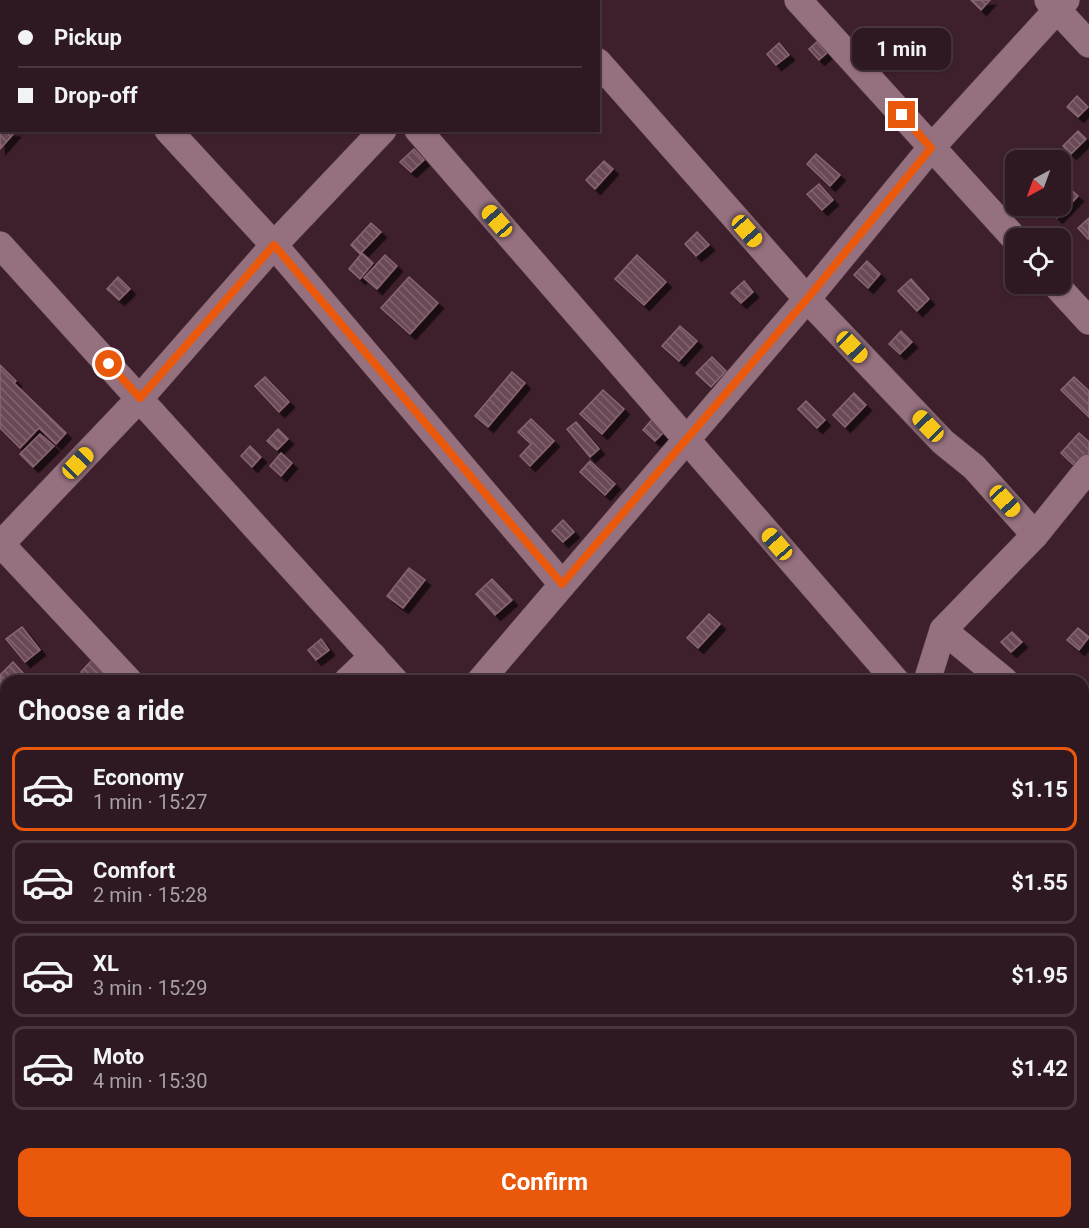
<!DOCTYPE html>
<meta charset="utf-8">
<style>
:root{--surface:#2e1822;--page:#3a252f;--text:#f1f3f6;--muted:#a7a0a5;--line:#493740;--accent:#ea580c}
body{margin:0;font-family:Roboto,sans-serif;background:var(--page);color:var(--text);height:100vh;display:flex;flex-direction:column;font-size:22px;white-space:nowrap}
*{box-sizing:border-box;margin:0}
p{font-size:20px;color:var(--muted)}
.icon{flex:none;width:33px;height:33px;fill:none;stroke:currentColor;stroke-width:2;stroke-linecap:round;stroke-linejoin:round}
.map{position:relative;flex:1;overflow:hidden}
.drawer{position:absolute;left:0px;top:675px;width:1089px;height:554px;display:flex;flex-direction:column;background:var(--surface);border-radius:18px 18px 0 0;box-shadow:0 2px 4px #0004,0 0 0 2px var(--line)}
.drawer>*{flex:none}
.banner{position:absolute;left:0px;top:0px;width:600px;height:132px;box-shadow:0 2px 4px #0004,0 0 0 2px var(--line);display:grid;align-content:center;height:132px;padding:0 18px;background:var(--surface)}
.needle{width:39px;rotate:221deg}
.controls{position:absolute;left:1005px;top:150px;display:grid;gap:12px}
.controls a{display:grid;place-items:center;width:66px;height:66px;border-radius:12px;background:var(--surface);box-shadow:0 2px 4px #0004,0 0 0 2px var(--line);font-size:30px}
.end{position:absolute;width:27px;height:27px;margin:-14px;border:8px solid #ea580c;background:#fff;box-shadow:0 0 0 3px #fff}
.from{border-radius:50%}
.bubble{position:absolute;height:42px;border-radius:12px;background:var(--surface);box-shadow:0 2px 4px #0004,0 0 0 2px var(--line);font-size:20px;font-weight:700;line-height:42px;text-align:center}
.car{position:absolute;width:18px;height:36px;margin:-18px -9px;border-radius:8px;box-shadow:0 0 4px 2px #0007;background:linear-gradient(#f5c518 24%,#345 0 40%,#f5c518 0 76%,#345 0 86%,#f5c518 0)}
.banner b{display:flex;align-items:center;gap:21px;height:57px;font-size:22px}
.banner b+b{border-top:2px solid var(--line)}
.banner i{width:15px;height:15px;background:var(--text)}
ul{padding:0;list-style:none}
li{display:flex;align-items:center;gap:18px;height:84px;margin:0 12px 9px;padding:0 6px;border:3px solid var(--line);border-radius:12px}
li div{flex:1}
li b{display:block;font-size:22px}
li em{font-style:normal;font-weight:700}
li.on{border-color:var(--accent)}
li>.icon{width:54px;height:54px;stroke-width:1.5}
h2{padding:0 18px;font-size:27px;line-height:72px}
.cta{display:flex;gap:12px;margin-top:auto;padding:12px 18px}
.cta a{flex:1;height:69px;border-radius:12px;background:var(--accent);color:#fff;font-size:24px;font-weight:700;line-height:69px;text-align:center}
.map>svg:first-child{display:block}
.building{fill:url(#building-back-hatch);stroke:#896573;stroke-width:1.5;filter:url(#shadow)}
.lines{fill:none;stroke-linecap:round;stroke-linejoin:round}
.street-casing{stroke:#543c46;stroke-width:28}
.street{stroke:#95707e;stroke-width:27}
.route{stroke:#ea580c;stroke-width:8}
</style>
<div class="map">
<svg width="1089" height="1228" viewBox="0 0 1089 1228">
<defs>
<pattern id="building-back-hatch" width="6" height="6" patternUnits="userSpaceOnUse" patternTransform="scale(1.5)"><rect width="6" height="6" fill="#6b4956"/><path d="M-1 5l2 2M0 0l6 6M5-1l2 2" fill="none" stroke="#81646f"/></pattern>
<filter id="shadow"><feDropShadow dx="5.5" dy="5.5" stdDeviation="0" flood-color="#0009"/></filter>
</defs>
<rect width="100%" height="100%" fill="#3e202d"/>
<g class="building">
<path d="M971,0H990L981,10Z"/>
<path d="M819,40L829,51L819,60L809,49Z"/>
<path d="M779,43L789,55L776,65L767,54Z"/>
<path d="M1077,96L1088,107L1078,117L1067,107Z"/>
<path d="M0,118L2,130L15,132L0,149Z"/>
<path d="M1078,131L1086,139L1071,154L1063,146Z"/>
<path d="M414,149L424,160L411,172L400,162Z"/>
<path d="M816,154L840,175L830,186L807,164Z"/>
<path d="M604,161L613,169L595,189L586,180Z"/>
<path d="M819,184L833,200L822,210L807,194Z"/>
<path d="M1068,187L1078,196L1057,218L1047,208L1050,206H1060V195Z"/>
<path d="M1089,218V238L1088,239L1078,228Z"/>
<path d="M371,223L381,232L360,254L351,245Z"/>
<path d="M697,232L709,245L696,256L685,244Z"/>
<path d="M362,253L373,263L360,279L349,269Z"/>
<path d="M385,255L397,266L377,289L364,278Z"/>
<path d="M637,255L666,282L644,305L615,279Z"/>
<path d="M867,261L880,274L868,288L854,275Z"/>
<path d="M118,277L130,289L119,300L107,289Z"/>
<path d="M409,277L438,303L410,334L381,308Z"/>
<path d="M911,279L929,299L917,311L898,291Z"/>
<path d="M744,281L753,292L741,303L731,293Z"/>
<path d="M680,326L697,341L679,361L662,346Z"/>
<path d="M901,331L912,342L900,354L889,344Z"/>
<path d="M712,357L726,371L711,387L696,373Z"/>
<path d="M0,365L16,381L14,383L66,433L56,444L39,428L20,448L0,428Z"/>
<path d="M512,372L525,383L488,427L475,416Z"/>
<path d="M265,377L289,402L279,412L255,386Z"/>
<path d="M1074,377L1089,391V417L1061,390Z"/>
<path d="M603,390L624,409L602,434L580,414Z"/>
<path d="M854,393L866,405L845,427L833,415Z"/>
<path d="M806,401L825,420L817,428L798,409Z"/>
<path d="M655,416L668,428L655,441L643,430Z"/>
<path d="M531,419L554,441L530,466L520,456L531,444L518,432Z"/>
<path d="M576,422L599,449L590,457L567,429Z"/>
<path d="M278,429L288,439L277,450L267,441Z"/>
<path d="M1079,433L1089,442V458L1078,469L1061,453Z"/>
<path d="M40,434L54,446L33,467L20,454Z"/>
<path d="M250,446L261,457L252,467L241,456Z"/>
<path d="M281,453L292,463L281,476L270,466Z"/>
<path d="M590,461L615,484L605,495L580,472Z"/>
<path d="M563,520L574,532L563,542L552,531Z"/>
<path d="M409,568L425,580L403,608L387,596Z"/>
<path d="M492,579L512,600L495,615L476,594Z"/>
<path d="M709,614L720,624L698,648L687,638Z"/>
<path d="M22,627L40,650L25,662L6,639Z"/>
<path d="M1078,628L1089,637L1079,650L1067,640Z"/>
<path d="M1012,632L1022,642L1011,652L1001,642Z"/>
<path d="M321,639L329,650L316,660L308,650Z"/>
<path d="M92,660L111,679L109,681H90L81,672Z"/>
<path d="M13,662L23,673L14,681H6V688L2,692L0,675Z"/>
<path d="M1083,859L1089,864V880L1083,888Z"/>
</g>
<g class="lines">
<g class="street-casing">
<g id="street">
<path d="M47,0L48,2"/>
<path d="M302,0L303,2"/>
<path d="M545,0L546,2"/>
<path d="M798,0L1016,240"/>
<path d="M1048,0L1089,44"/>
<path d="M511,2L512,0"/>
<path d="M598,62L807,299L943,442L974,467L1035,535L943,630L927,681"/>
<path d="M168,130L274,245L562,584"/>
<path d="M418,130L896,681"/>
<path d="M0,245L395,681"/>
<path d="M1055,284L1089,321"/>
<path d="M1035,535L1089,468"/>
<path d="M0,543L129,681"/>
<path d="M0,545L140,398L274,245L383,130"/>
<path d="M943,630L1005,681"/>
<path d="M347,681L373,656"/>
<path d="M480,681L807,299L931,148L1066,0"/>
<path d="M1083,746L1089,751"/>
<path d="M0,818L6,824"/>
<path d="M1083,979L1089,984"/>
<path d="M0,996L6,990"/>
<path d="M1083,1182L1089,1176"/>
<path d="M663,1222L666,1228"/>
<path d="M899,1222L904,1228"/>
<path d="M370,1228L376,1222"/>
<path d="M1039,1228L1045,1222"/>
</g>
</g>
<use href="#street" class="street"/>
</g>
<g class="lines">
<path class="route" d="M109,364L140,398L274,245L562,584L807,299L931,148L902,115"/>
</g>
</svg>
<div class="controls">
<a><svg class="needle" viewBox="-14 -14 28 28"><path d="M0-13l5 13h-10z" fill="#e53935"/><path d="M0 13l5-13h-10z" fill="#a7a0a5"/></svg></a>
<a><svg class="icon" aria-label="locate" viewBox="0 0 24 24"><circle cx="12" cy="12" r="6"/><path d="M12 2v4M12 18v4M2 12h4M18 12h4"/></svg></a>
</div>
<i class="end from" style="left:109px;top:364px"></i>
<i class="end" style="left:902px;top:115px"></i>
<div class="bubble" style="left:852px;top:28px;width:99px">1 min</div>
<i class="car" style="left:497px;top:221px;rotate:319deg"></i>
<i class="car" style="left:747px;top:231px;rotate:139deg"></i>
<i class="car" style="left:852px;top:347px;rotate:136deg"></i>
<i class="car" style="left:928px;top:426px;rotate:316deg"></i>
<i class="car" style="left:78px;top:463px;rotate:44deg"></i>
<i class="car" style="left:1005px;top:501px;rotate:138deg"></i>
<i class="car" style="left:777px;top:544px;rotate:319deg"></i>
<div class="banner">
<b><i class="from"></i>Pickup</b>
<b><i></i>Drop-off</b>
</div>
<section class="drawer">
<h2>Choose a ride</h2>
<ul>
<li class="on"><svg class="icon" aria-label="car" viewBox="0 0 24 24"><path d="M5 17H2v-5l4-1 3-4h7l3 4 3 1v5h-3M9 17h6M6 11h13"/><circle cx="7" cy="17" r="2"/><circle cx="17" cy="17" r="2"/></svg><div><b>Economy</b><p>1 min · 15:27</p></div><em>$1.15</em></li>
<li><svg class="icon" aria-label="car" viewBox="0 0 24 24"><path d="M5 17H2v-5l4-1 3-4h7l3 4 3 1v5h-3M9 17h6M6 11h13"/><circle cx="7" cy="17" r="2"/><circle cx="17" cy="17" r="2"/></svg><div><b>Comfort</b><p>2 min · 15:28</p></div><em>$1.55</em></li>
<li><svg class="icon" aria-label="car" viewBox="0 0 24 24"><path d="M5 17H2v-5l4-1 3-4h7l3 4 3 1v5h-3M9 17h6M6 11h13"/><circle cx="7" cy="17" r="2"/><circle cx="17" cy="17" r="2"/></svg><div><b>XL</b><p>3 min · 15:29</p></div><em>$1.95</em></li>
<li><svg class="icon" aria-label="car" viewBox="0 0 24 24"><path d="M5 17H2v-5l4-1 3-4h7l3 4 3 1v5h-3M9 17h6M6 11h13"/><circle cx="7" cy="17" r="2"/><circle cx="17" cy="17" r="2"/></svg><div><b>Moto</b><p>4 min · 15:30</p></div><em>$1.42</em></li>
</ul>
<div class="cta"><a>Confirm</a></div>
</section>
</div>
